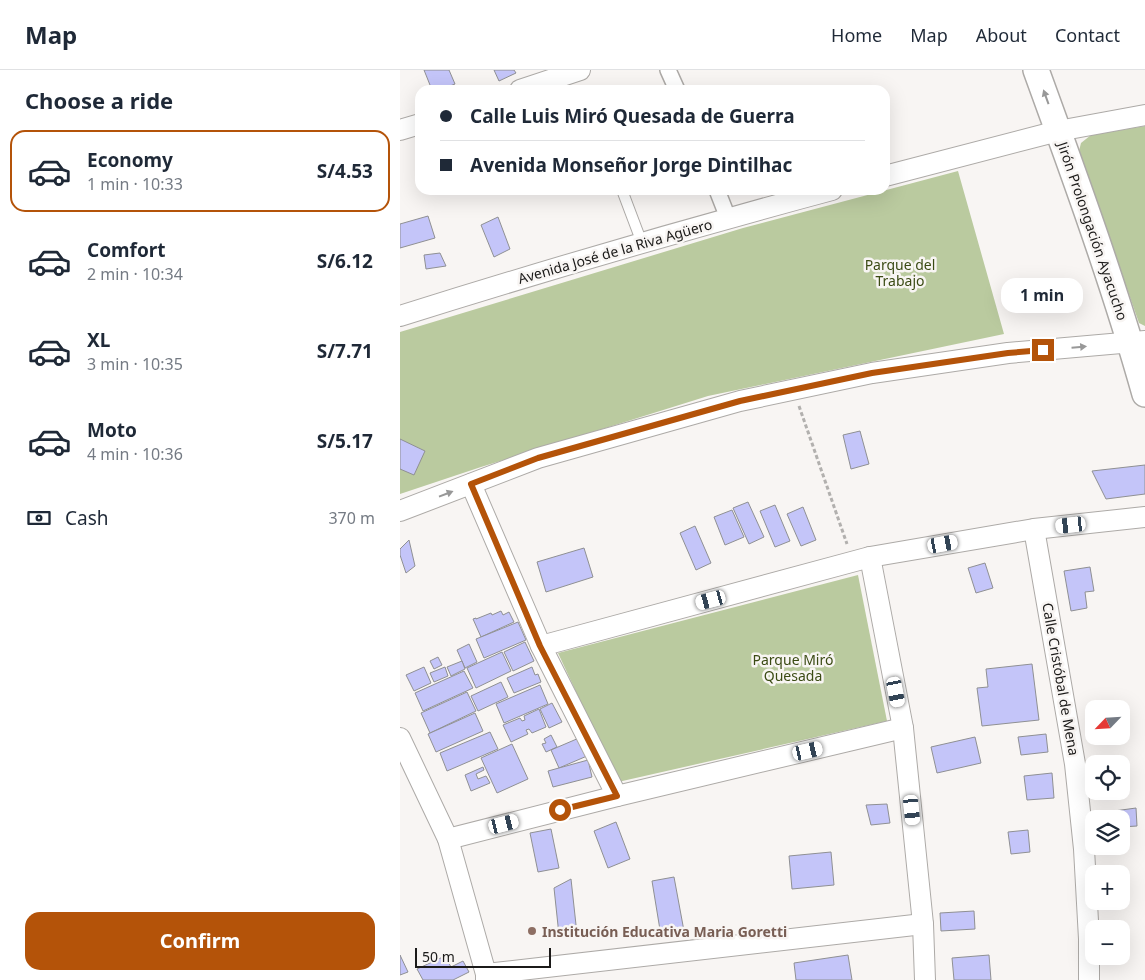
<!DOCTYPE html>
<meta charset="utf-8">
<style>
:root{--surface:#fff;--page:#f6f6f7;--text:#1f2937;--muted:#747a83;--line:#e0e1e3;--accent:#b45309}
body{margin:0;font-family:"Noto Sans",sans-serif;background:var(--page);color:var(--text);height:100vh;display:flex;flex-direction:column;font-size:19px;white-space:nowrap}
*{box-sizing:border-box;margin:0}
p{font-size:16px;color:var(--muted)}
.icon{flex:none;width:28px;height:28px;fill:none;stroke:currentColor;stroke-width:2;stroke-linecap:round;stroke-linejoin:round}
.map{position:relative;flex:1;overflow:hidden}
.side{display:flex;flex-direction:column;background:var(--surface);width:400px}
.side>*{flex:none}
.guide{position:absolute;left:15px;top:15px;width:475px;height:110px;border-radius:15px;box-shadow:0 5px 20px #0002;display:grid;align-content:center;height:110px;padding:0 25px;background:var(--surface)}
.needle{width:32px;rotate:245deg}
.fabs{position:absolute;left:685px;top:630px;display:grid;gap:10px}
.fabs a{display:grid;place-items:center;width:45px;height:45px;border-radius:10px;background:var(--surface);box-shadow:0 5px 20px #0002;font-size:25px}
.scale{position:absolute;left:15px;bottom:12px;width:136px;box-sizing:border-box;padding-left:5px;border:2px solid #1b1a19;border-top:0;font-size:14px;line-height:18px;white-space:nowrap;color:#1b1a19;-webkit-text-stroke:4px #f8f5f3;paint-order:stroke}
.end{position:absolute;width:22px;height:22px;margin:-11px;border:6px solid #b45309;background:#fff;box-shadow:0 0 0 2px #fff}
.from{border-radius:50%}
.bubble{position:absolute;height:35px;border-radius:15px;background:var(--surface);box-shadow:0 5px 20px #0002;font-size:16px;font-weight:700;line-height:35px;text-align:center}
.car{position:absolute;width:15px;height:30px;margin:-15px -8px;border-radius:6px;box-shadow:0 0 4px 1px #0007;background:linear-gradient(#fff 24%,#345 0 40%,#fff 0 76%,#345 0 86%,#fff 0)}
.guide b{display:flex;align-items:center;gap:18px;height:48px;font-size:19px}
.guide b+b{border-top:1px solid var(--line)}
.guide i{width:12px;height:12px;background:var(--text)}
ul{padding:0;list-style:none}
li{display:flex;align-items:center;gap:15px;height:82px;margin:0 10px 8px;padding:0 15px;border:2px solid transparent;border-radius:15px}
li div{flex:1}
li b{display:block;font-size:19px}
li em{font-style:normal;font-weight:700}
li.on{border-color:var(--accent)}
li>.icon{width:45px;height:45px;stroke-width:1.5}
h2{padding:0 25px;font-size:22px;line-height:60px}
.pay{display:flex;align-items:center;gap:12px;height:55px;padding:0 25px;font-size:19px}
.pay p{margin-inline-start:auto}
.button{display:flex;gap:10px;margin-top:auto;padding:10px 25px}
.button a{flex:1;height:58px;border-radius:15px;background:var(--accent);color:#fff;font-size:20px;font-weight:700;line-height:58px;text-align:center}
header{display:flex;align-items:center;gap:30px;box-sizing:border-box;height:70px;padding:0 25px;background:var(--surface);border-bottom:1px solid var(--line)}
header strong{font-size:24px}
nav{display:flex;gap:28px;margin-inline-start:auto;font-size:18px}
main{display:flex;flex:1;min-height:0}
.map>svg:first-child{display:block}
.green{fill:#baca9f}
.building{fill:#c4c5f9;stroke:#8f9093}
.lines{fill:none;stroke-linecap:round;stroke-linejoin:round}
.service-casing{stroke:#adaaa7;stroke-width:12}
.pedestrian-casing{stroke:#adaaa7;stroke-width:18}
.minor-casing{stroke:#adaaa7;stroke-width:22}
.tertiary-casing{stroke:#adaaa7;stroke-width:28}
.path{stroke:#b2b0ae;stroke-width:3;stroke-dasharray:4 2.5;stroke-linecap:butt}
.service{stroke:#fff;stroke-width:10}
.pedestrian{stroke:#fff;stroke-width:15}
.minor{stroke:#fff;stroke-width:20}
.tertiary{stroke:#fff;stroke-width:25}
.oneway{fill:#989898}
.route{stroke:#b45309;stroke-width:6}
.education-dot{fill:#8d6e63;stroke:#f8f5f3;stroke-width:2}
.labels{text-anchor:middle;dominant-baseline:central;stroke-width:5;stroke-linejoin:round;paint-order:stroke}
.street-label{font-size:14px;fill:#1b1a19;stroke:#f8f5f3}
.park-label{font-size:14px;fill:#3b4b14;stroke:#f8f5f3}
.education-label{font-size:14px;font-weight:bold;fill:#785e54;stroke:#f8f5f3;text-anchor:start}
</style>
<header>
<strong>Map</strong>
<nav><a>Home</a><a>Map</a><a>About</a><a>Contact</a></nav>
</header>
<main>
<section class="side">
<h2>Choose a ride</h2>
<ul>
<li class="on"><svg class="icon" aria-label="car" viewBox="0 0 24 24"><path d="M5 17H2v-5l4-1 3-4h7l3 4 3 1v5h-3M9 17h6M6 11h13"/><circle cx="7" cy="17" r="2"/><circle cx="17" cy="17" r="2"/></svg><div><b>Economy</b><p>1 min · 10:33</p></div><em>S/4.53</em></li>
<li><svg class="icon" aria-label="car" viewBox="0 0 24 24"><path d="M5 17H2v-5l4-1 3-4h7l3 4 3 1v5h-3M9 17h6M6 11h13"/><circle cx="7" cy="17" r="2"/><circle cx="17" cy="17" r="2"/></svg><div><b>Comfort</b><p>2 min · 10:34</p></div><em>S/6.12</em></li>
<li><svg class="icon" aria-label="car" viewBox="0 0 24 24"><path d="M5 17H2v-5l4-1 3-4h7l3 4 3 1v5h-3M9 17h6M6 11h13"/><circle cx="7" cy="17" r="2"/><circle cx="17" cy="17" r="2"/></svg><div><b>XL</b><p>3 min · 10:35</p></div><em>S/7.71</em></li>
<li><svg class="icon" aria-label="car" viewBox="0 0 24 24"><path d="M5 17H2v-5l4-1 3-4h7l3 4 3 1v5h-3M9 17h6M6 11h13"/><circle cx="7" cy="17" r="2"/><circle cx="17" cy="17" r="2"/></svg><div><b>Moto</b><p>4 min · 10:36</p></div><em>S/5.17</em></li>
</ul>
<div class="pay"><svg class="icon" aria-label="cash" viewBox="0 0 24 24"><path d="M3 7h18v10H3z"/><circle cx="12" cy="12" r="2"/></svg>Cash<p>370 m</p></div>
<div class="button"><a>Confirm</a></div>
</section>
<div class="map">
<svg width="745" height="910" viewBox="0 0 745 910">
<rect width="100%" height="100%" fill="#f8f5f3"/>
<g class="green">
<path d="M745,56V256L739,253L679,81L681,73L691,65Z"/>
<path d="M558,101L604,264L308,326L81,397L0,424V262L343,158Z"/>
<path d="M458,505L487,651L218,712L158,583Z"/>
</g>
<g class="building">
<path d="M24,0H49L55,14L40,20H32Z"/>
<path d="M94,0H114L116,3L99,11Z"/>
<path d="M28,146L35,168L0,178V154Z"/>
<path d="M98,147L110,179L94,187L81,155Z"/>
<path d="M40,183L46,196L26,199L24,185Z"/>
<path d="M460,361L469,394L451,399L443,365Z"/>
<path d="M0,369L25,381L14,405L0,399Z"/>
<path d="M745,395V424L706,429L692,401Z"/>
<path d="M348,432L364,467L349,474L333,438Z"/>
<path d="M375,435L390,471L375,477L360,441Z"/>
<path d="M403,437L416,470L401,476L387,444Z"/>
<path d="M332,440L344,467L325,475L314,447Z"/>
<path d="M295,456L311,493L296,500L280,463Z"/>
<path d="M9,470L15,496L6,503L0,485V479Z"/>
<path d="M184,478L193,507L146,522L137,492Z"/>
<path d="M585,493L593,518L576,523L568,498Z"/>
<path d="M690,497L694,521L685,522L687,538L671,541L664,501Z"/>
<path d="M101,541L103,545L109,542L114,552L81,567L73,549L76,548V549L91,543L92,545Z"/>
<path d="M118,552L126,570L84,588L76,569Z"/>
<path d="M125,572L134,591L113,601L104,582Z"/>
<path d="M69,574L77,592L65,598L57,580Z"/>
<path d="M102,582L111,601L76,618L67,598Z"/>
<path d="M38,587L42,595L34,599L30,591Z"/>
<path d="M62,591L65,599L51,606L47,597Z"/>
<path d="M632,594L639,650L582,656L577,618L588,617L586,599Z"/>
<path d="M24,597L31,613L14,621L6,605Z"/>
<path d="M45,597L48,606L34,612L30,603Z"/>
<path d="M132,597L135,605L138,604L141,612L114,623L107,608Z"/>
<path d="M64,601L73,618L23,641L15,623Z"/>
<path d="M101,612L108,627L78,641L71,626Z"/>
<path d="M140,615L148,634L104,653L96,634Z"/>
<path d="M67,622L76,641L30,663L21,643Z"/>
<path d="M152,633L162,652L149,658L140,639Z"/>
<path d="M139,639L146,657L132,663L129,659L126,660L128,664L111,672L103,655L120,648L122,651L125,650L124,646Z"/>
<path d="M75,643L83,661L36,682L28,664Z"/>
<path d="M90,662L98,679L47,701L40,683Z"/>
<path d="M646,664L648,682L621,685L618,667Z"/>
<path d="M151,665L157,677L146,682L142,674L146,673L144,669Z"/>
<path d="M575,667L581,693L537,703L531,677Z"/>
<path d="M179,668L187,686L159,698L151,680Z"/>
<path d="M112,674L128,709L97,723L81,688Z"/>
<path d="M188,690L192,707L153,717L148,701Z"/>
<path d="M83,697L84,700L76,704L78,709L86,706L90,713L71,721L65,705Z"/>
<path d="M652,703L654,728L627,730L624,706Z"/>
<path d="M487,734L490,753L471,755L466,735Z"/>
<path d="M736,738L737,756L721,757V749H708L707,742Z"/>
<path d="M216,752L230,789L208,798L194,761Z"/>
<path d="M151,759L159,798L138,802L130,763Z"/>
<path d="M628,760L630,782L611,784L608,762Z"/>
<path d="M431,782L434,815L392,819L389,786Z"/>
<path d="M274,807L284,861L261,866L252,811Z"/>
<path d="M171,809L177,864L159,865L154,818Z"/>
<path d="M574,841L575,859L541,861L540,843Z"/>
<path d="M0,885L8,902L0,905Z"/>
<path d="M448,885L452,910H396L394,893Z"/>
<path d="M589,885L591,910H554L552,888Z"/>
<path d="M45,886L51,897L63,891L69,902L53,910H23L17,899Z"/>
</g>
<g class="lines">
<g class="service-casing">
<path id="service" d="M222,120L242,173"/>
</g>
<g class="pedestrian-casing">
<g id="pedestrian">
<path d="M268,0L277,20"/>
<path d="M317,120L328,148"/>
</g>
</g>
<g class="minor-casing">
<g id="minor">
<path d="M120,20L180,0"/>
<path d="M0,60L20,54"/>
<path d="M485,106L658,61L745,45"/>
<path d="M0,246C143,201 287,159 432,120"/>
<path d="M71,414L141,576L217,726"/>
<path d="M0,441L138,388L340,331L472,303L608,283L745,271"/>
<path d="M634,459L675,694L684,779L689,869V910"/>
<path d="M470,487L503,658L523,854L525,910"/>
<path d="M141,576L470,487L634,459L745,447"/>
<path d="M0,668L48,769L86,904V910"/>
<path d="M48,769L217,726L503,658"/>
<path d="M86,904L523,854"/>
</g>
</g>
<g class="tertiary-casing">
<path id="tertiary" d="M636,0C675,107 714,214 745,324"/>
</g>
<path class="path" d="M399,336L447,474"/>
<use href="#service" class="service"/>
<use href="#pedestrian" class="pedestrian"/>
<use href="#minor" class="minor"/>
<use href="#tertiary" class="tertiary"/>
</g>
<defs><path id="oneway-solid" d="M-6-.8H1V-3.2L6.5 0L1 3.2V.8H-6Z" transform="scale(1.25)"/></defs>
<g class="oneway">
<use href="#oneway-solid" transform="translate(646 27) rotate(-110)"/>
<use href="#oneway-solid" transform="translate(679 277) rotate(-5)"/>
<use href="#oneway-solid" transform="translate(46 424) rotate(-21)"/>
</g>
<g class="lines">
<path class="route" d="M160,740L217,726L140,576L71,414L138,388L340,331L472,303L608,283L643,280"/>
</g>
<circle class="education-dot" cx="132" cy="861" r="5"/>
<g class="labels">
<g class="street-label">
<text transform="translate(693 161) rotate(71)">Jirón Prolongación Ayacucho</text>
<text transform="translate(215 181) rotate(-16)">Avenida José de la Riva Agüero</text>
<text transform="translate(661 609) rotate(80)">Calle Cristóbal de Mena</text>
</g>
<g class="park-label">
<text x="500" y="194">Parque del<tspan x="500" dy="16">Trabajo</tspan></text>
<text x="393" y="589">Parque Miró<tspan x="393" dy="16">Quesada</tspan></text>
</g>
<g class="education-label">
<text x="142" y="861">Institución Educativa Maria Goretti</text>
</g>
</g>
</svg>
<div class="fabs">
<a><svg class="needle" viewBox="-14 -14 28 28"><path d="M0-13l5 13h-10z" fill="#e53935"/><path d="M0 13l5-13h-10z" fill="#747a83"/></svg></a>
<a><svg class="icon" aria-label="locate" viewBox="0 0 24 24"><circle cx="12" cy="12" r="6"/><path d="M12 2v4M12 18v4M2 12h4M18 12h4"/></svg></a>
<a><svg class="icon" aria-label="layers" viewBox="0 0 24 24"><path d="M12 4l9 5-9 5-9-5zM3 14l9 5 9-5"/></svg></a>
<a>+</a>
<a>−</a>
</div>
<div class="scale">50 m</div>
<i class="end from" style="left:160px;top:740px"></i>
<i class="end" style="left:643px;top:280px"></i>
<div class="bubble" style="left:601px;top:208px;width:82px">1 min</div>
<i class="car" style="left:671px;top:455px;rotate:264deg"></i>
<i class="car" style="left:543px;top:474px;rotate:80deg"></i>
<i class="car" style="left:311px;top:530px;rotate:255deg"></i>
<i class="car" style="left:496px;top:622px;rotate:169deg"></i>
<i class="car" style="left:408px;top:681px;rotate:77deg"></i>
<i class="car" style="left:512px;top:740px;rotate:174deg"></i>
<i class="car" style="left:104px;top:754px;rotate:76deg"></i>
<div class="guide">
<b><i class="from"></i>Calle Luis Miró Quesada de Guerra</b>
<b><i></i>Avenida Monseñor Jorge Dintilhac</b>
</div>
</div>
</main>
